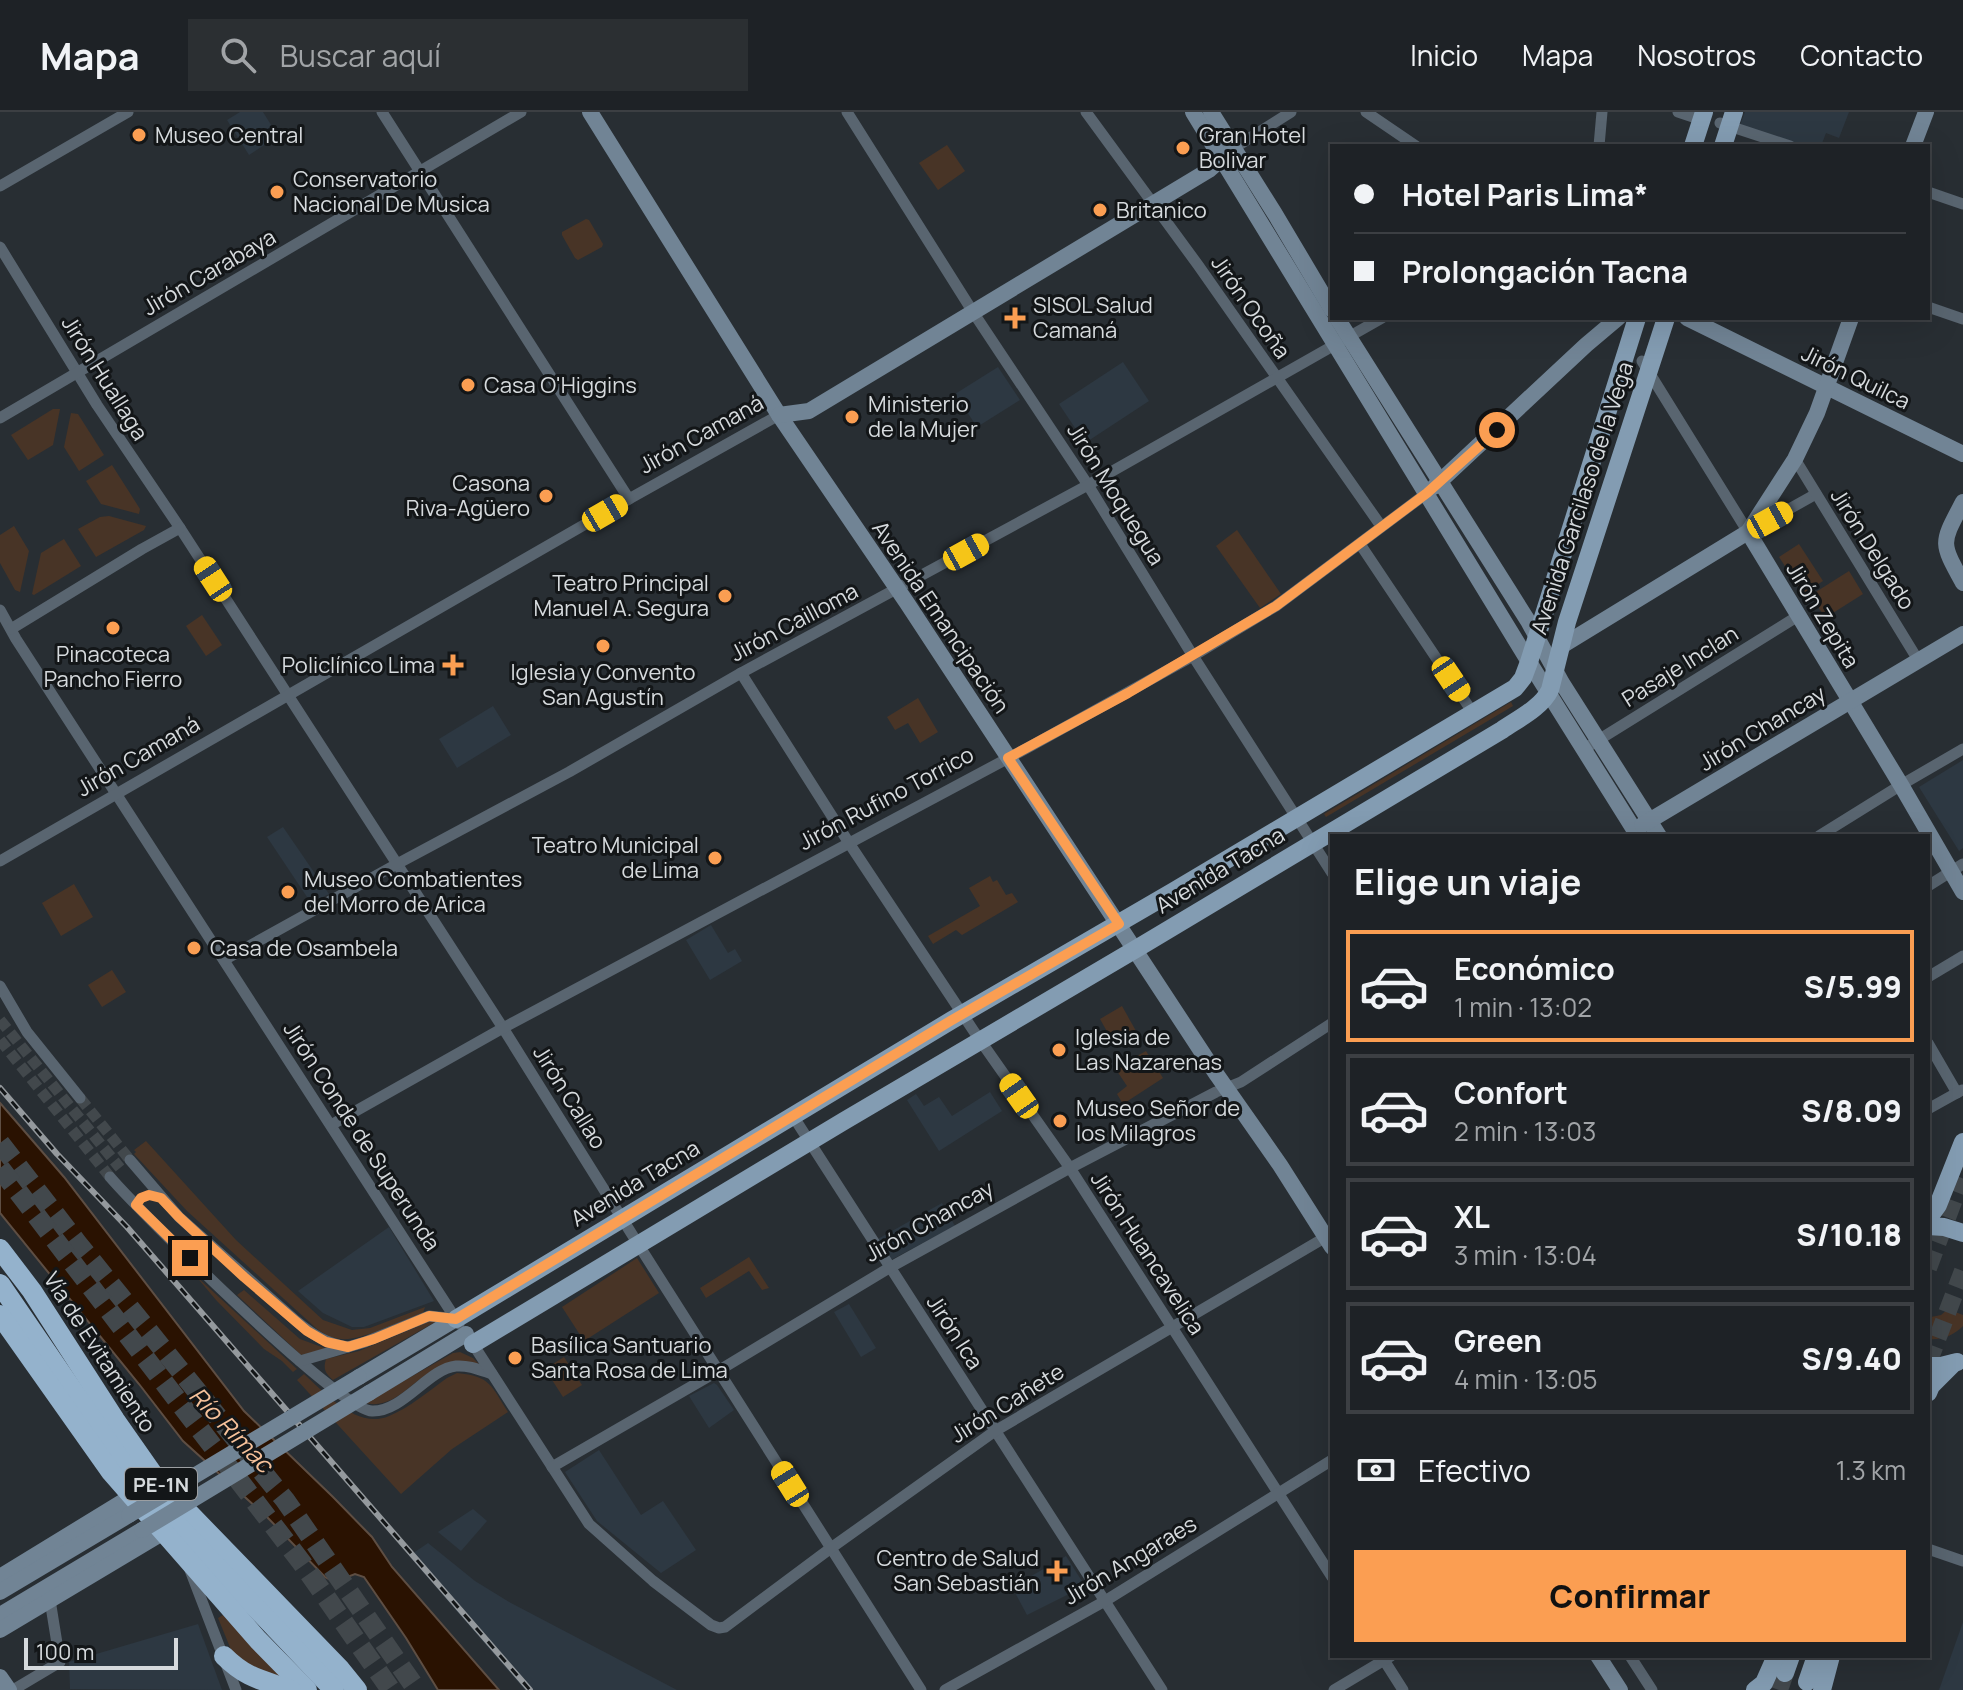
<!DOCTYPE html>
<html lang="es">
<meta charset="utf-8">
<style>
:root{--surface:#1e2226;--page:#2b2f32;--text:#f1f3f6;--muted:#a1a4a7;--line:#3c3f43;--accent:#fb9e52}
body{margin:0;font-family:Manrope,sans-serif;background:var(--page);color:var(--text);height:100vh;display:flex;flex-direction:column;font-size:30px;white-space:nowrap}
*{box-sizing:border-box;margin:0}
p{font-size:26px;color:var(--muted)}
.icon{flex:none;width:44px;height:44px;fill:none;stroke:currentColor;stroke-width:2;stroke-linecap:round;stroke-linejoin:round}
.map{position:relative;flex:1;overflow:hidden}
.drawer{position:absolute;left:1330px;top:722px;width:600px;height:824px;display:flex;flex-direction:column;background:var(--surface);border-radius:0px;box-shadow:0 8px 32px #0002,0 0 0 2px var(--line)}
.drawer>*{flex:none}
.hud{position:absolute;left:1330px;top:32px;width:600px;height:176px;border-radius:0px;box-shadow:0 8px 32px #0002,0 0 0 2px var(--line);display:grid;align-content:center;height:176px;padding:0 24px;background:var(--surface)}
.scale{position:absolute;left:24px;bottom:20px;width:154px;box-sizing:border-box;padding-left:8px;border:4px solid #d6dadd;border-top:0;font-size:22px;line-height:28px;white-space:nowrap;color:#d6dadd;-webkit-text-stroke:6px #131618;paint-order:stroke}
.end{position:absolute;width:36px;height:36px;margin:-18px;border:10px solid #fb9e52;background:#111;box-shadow:0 0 0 4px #111}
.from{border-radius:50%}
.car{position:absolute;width:24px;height:48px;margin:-24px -12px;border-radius:10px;box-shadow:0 0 6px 2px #0007;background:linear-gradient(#f5c518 24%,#345 0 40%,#f5c518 0 76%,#345 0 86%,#f5c518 0)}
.hud b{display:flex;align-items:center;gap:28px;height:76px;font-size:30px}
.hud b+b{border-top:2px solid var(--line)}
.hud i{width:20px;height:20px;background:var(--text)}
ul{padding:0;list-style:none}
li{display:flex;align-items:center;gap:24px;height:112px;margin:0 16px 12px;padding:0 8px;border:4px solid var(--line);border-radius:0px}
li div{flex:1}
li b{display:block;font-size:30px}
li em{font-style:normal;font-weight:800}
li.on{border-color:var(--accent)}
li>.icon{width:72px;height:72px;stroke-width:1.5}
h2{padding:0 24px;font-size:36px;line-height:96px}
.pay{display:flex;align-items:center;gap:20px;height:88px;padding:0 24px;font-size:30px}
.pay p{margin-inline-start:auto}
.cta{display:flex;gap:16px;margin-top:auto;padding:16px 24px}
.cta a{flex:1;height:92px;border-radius:0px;background:var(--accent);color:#111;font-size:32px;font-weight:800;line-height:92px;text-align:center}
header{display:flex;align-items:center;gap:48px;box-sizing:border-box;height:112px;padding:0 40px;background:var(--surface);border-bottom:2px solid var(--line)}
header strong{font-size:38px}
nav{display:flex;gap:44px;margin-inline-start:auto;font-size:28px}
.search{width:560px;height:72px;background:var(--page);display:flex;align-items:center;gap:20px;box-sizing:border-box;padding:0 28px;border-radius:0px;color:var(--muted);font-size:30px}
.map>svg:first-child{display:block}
.built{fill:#2d3842}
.green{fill:#483426}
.water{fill:#2a1201;stroke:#5e4e43;stroke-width:2}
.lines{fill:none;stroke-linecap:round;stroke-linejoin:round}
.street-tunnel{stroke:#42484c;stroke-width:11;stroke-dasharray:11 5.5;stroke-linecap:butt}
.primary-tunnel{stroke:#42484c;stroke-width:18;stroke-dasharray:18 9;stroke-linecap:butt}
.highway-tunnel{stroke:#42484c;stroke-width:20;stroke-dasharray:20 10;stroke-linecap:butt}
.street{stroke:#596570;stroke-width:11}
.secondary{stroke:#718495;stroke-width:16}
.primary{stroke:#839cb2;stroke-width:18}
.highway{stroke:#94b2cc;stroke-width:20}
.rail-casing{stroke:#94999d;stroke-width:6}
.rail{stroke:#131618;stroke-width:3;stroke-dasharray:9;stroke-linecap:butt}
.secondary-bridge{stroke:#718495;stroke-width:16}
.route{stroke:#fb9e52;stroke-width:10}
.poi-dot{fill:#fb9e52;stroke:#131618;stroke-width:3}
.labels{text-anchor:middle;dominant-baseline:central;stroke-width:6;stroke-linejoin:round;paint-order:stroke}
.shield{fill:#131618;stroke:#9c9fa2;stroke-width:2}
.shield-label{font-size:20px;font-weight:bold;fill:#d6dadd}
.poi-label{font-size:22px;fill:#d6dadd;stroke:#131618;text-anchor:start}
.street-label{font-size:22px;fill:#d6dadd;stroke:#131618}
.water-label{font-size:24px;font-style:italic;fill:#f7c29b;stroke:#131618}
</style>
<header>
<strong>Mapa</strong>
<div class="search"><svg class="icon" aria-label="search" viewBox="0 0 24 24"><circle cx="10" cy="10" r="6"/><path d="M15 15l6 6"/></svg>Buscar aquí</div>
<nav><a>Inicio</a><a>Mapa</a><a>Nosotros</a><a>Contacto</a></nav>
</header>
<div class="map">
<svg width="1963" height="1578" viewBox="0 0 1963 1578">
<rect width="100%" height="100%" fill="#282e33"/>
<g class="built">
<path d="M240,0H263L278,24L249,43L227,8Z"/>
<path d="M1745,0H1849L1839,26L1826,21L1821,34H1803L1740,13Z"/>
<path d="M1123,250L1149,289L1085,331L1059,292Z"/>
<path d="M998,255L1020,288L977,315L955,282Z"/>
<path d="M493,594L511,623L457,656L439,627Z"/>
<path d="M1963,648V736L1959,739L1919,675Z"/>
<path d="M283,715L329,782L311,791L267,725Z"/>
<path d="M711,813L728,841L735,837L742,849L710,868L686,828Z"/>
<path d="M990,980L1002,999L939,1039L907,988L916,982L924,994L939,985L952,1004Z"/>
<path d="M942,1091L955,1114L889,1149L876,1128Z"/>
<path d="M389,1115L434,1189L364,1215H352L323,1201L298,1179Z"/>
<path d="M849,1192L876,1236L861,1245L834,1200Z"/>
<path d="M714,1271L717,1273L734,1298L709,1316L689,1284Z"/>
<path d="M599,1338L641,1403L663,1389L696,1438L661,1461L597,1409L565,1360Z"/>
<path d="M473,1397L487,1409L461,1439L438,1420Z"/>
<path d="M428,1431L475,1469L511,1491L677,1578H525L409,1444Z"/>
<path d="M1066,1444L1085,1474L1027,1503L1012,1475Z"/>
<path d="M1963,1510V1578H1939Z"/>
<path d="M198,1512L222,1578L70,1577L69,1550Z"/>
</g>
<g class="green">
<path d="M947,33L965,59L938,78L919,51Z"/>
<path d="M586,107L589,108L603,132L602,135L578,148L575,146L562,123V120Z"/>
<path d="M53,297H60L53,333L28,348L11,323Z"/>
<path d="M71,301L78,302L104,343L79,359L64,335Z"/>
<path d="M112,353L140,397L139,402L101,392L86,369Z"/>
<path d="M109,404L146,414L144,418L96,445L78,417L100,405Z"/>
<path d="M14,414L29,439L20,480L15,478L0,451V423Z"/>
<path d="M1237,418L1281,482L1260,496L1216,434Z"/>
<path d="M64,427L81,454L34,483L32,482L41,441Z"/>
<path d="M1799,432L1823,469L1803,482L1779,445Z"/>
<path d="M1849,459L1863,482L1825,506L1811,483Z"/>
<path d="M202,503L222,533L206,544L186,514Z"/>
<path d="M918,586L938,620L920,631L908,611L895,618L887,605Z"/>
<path d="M1511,590L1513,594L1326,705L1324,702Z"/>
<path d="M990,764L993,770L997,768L1006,783L1012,781L1018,790L962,823L956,818L933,832L928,824L980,794L969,776Z"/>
<path d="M74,772L93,805L61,824L42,791Z"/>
<path d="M112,858L126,880L102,895L88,873Z"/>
<path d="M1122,894L1136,919L1114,932L1100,907Z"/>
<path d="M1146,939L1163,966L1123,992L1117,982L1127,974L1115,956Z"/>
<path d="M146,1029L236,1128L323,1208L352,1218L370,1216L425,1195L423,1201C401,1209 362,1229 341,1227C331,1226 324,1222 317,1217L187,1099L134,1042L136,1040L134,1038Z"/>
<path d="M749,1145L769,1176L762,1178L749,1159L706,1186L700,1176Z"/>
<path d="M637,1146L659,1181L584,1229L562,1195Z"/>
<path d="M195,1163L297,1257L293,1260L282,1249L264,1237L216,1188Z"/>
<path d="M244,1178L300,1227L327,1237L301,1243L237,1183Z"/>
<path d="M1948,1197L1963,1203V1214C1953,1224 1942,1228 1928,1227V1213L1931,1205L1941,1203Z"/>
<path d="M433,1208L437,1209L333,1268C325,1261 323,1257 326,1247L359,1239Z"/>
<path d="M460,1240L473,1246L480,1253C468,1254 453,1253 440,1256C415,1263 396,1299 365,1291L453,1241Z"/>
<path d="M564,1245L582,1273L563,1285L545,1257Z"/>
<path d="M457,1261C491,1264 491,1274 508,1300L452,1337L401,1382L297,1268L304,1262C325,1281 357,1318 389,1304C409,1296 430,1278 447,1266Z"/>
<path d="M223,1503L256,1539L292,1570L236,1550L218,1506Z"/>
</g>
<path class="water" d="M0,991L64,1065L244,1299L333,1385L372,1425L392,1455L499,1578H438L406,1526L364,1465L355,1462L334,1470L325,1465L267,1405L183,1329L139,1272L0,1101Z"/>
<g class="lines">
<g class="street-tunnel">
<path d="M0,908L120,1056"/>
<path d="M0,928L110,1065"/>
<path d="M80,986L130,1048"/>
</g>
<g class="primary-tunnel">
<path d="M1928,1156L1962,1066"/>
<path d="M1928,1251L1963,1159"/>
<path d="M1779,1578L1785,1561"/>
</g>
<g class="highway-tunnel">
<path d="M0,1031L78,1132L285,1388L417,1578"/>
<path d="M0,1056L302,1451L391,1578"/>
</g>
<g class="street">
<path d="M382,0L629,387"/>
<path d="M847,0L973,200L1088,373L1193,544L1332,761"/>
<path d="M1086,0L1198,153L1381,414"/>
<path d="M1366,0L1416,34"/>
<path d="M1678,0L1702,8"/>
<path d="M1720,11L1790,34"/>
<path d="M1599,34L1602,0"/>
<path d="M1234,36L1291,0"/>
<path d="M0,74L128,0"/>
<path d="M1928,80L1963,92"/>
<path d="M0,135L97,293L180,416L503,916L638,1132L921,1578"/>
<path d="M1928,195L1963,207"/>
<path d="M1642,249L1748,420L1816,382"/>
<path d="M0,306L521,0"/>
<path d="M1795,347L1918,548"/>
<path d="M1360,432L1473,601"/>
<path d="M0,498L16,527L459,1212"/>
<path d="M11,517L142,437L180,416"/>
<path d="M741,561L849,731L975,921L1070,1056L1332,1465"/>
<path d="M1584,637L1798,504"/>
<path d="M1819,724L1901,673L1963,637"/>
<path d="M0,749L629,387L779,303"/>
<path d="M1928,774L1963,752"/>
<path d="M224,848L397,752L569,660L741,561L1088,373L1382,206"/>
<path d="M1928,865L1963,844"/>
<path d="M0,874L27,920L80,986"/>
<path d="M1928,931L1957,981"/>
<path d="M1928,997L1962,978"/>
<path d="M793,1004L1162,1578"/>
<path d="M331,1013L503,916L1031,634L1193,544L1276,494L1427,381"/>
<path d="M130,1048L179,1105L296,1209C313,1223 327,1232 348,1235"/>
<path d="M110,1065C140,1100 339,1298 372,1299C403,1300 428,1257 456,1254C469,1253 480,1258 492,1262"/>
<path d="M471,1229L589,1412L653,1469L711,1513L719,1516L725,1515L831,1436L995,1319L1331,1122"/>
<path d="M300,1249L365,1230L429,1204L456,1207"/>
<path d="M552,1355L718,1259L889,1156L1070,1056L1216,980L1241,970L1332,911"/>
<path d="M1928,1437L1963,1449"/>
<path d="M190,1458L236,1578"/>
<path d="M1630,1544L1652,1578"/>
<path d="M1382,1545L1403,1578"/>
<path d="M13,1578L60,1550L50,1488"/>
<path d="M945,1578L1105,1489L1332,1348"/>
<path d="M1334,1578L1391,1544"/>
</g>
<g class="secondary">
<path d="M590,0L779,303L907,491L1217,963L1280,1053L1332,1135"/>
<path d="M1193,0L1529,550L1638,724"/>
<path d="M1211,0L1275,102L1332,198"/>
<path d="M1913,34L1926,0"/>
<path d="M1337,206L1528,509L1562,571L1659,724"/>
<path d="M1687,206L1963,342"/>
<path d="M779,303L809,299L1209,58L1234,36"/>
<path d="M1434,375L1586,233L1618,206"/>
<path d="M1963,390C1941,432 1940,429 1963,471"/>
<path d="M1748,420L1901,673L1963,780"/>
<path d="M1560,535L1748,420L1795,347L1817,301L1851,206"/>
<path d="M1642,713L1963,522"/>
<path d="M359,1265L456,1207"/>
<path d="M369,1281L466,1222"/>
<path d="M0,1465L132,1384"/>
<path d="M0,1480L129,1403"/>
<path d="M0,1503L142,1418"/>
<path d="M0,1518L164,1420"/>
<path d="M1598,1544L1620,1578"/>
<path d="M0,1565L9,1578"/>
</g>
<g class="primary">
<path d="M1693,34L1704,0"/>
<path d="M1723,34L1734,0"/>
<path d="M1928,1107L1938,1093L1963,1030"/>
<path d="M1928,1114L1944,1115L1963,1121"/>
<path d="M456,1207L952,908L1174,779L1515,576L1523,566L1529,550L1637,206"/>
<path d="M473,1232L844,1009L1141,834L1502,618C1518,607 1541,596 1550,578L1567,510L1666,206"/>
<path d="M1928,1254H1941L1957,1250"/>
<path d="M1928,1281L1931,1274L1954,1251"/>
<path d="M1785,1561L1791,1544"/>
<path d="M1807,1570L1816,1544"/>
<path d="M1755,1578L1764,1571L1776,1544"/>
<path d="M1822,1578L1831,1544"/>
</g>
<g class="highway">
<path d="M0,1137L32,1179L115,1308L157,1368L340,1557L357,1578"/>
<path d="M0,1172L126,1356L143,1377L334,1578"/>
<path d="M0,1203L111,1360L258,1528L307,1578"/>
<path d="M224,1544C247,1567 263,1568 291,1578"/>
</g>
<g class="rail-casing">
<path id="rail" d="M0,976L57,1042L127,1115L530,1578"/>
</g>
<use href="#rail" class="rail"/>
<g class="secondary-bridge">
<path d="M129,1403L359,1265"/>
<path d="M142,1418L369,1281"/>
</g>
</g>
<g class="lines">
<path class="route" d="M190,1146L136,1093L141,1086L149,1083L161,1086L179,1105L244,1165L307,1219L326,1230L348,1235L374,1227L429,1204L456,1207L952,908L1119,812L1008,646L1128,581L1276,494L1427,381L1497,318"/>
</g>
<g class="poi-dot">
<circle cx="139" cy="23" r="8"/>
<circle cx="1183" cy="36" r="8"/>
<circle cx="277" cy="80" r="8"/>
<circle cx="1100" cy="98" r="8"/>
<path d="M1011 194h8v8h8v8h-8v8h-8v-8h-8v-8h8z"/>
<circle cx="468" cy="273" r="8"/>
<circle cx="852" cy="305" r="8"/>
<circle cx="546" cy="384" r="8"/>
<circle cx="725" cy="484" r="8"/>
<circle cx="113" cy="516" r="8"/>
<circle cx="603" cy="534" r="8"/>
<path d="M449 541h8v8h8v8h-8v8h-8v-8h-8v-8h8z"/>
<circle cx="715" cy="746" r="8"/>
<circle cx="288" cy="780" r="8"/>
<circle cx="194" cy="836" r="8"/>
<circle cx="1059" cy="938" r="8"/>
<circle cx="1060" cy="1009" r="8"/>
<circle cx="515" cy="1246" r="8"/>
<path d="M1053 1447h8v8h8v8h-8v8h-8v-8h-8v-8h8z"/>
</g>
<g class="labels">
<rect class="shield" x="125" y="1356" width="72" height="32" rx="6"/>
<g class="shield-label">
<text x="161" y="1372">PE-1N</text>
</g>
<g class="poi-label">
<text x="155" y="23">Museo Central</text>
<text x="1199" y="23">Gran Hotel<tspan x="1199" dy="25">Bolivar</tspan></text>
<text x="293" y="67">Conservatorio<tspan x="293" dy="25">Nacional De Musica</tspan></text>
<text x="1116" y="98">Britanico</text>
<text x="1033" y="193">SISOL Salud<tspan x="1033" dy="25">Camaná</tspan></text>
<text x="484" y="273">Casa O'Higgins</text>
<text x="868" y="292">Ministerio<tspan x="868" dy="25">de la Mujer</tspan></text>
<text x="530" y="371" text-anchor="end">Casona<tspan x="530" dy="25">Riva-Agüero</tspan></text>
<text x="709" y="471" text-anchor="end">Teatro Principal<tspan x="709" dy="25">Manuel A. Segura</tspan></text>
<text x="113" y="542" text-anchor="middle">Pinacoteca<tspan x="113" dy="25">Pancho Fierro</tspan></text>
<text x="435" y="553" text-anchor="end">Policlínico Lima</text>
<text x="603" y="560" text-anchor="middle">Iglesia y Convento<tspan x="603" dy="25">San Agustín</tspan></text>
<text x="699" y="733" text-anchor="end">Teatro Municipal<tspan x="699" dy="25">de Lima</tspan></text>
<text x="304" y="767">Museo Combatientes<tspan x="304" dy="25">del Morro de Arica</tspan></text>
<text x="210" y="836">Casa de Osambela</text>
<text x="1075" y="925">Iglesia de<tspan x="1075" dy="25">Las Nazarenas</tspan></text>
<text x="1076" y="996">Museo Señor de<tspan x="1076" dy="25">los Milagros</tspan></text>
<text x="531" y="1233">Basílica Santuario<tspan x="531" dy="25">Santa Rosa de Lima</tspan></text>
<text x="1039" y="1446" text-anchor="end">Centro de Salud<tspan x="1039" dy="25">San Sebastián</tspan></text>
</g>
<g class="street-label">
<text transform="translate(209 160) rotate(-30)">Jirón Carabaya</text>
<text transform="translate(1251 195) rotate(55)">Jirón Ocoña</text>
<text transform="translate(1856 265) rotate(26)">Jirón Quilca</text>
<text transform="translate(105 266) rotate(58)">Jirón Huallaga</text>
<text transform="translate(701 322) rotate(-29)">Jirón Camaná</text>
<text transform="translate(1116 382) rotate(58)">Jirón Moquegua</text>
<text transform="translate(1582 386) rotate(-72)">Avenida Garcilaso de la Vega</text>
<text transform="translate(1873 437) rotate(58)">Jirón Delgado</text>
<text transform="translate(1823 503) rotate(59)">Jirón Zepita</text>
<text transform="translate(941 505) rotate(56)">Avenida Emancipación</text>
<text transform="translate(794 510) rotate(-28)">Jirón Cailloma</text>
<text transform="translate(1680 554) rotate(-32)">Pasaje Inclan</text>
<text transform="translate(1762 616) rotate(-31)">Jirón Chancay</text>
<text transform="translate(138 644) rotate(-30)">Jirón Camaná</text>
<text transform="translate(886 686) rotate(-28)">Jirón Rufino Torrico</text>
<text transform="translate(1220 758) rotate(-31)">Avenida Tacna</text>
<text transform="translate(570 985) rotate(58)">Jirón Callao</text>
<text transform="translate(362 1024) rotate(57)">Jirón Conde de Superunda</text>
<text transform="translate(635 1071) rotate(-31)">Avenida Tacna</text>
<text transform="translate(929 1109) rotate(-29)">Jirón Chancay</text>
<text transform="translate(1148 1141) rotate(57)">Jirón Huancavelica</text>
<text transform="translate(955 1220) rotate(57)">Jirón Ica</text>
<text transform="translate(100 1240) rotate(57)">Vía de Evitamiento</text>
<text transform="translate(1007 1291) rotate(-32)">Jirón Cañete</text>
<text transform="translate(1130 1448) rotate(-31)">Jirón Angaraes</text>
</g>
<g class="water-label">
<text transform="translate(232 1317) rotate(46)">Río Rímac</text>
</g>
</g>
</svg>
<div class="scale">100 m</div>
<i class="end from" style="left:1497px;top:318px"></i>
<i class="end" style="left:190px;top:1146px"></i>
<i class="car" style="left:605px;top:401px;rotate:60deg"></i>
<i class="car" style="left:1770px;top:408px;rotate:61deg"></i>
<i class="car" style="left:966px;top:440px;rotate:61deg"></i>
<i class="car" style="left:213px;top:467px;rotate:327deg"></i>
<i class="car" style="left:1451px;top:567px;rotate:146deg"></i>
<i class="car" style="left:1019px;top:984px;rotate:325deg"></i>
<i class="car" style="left:790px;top:1372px;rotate:328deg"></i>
<div class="hud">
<b><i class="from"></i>Hotel Paris Lima*</b>
<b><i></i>Prolongación Tacna</b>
</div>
<section class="drawer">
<h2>Elige un viaje</h2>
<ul>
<li class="on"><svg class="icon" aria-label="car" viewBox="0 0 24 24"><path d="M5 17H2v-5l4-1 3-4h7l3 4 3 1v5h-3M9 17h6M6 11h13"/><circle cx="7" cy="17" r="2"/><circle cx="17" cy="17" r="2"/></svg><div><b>Económico</b><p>1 min · 13:02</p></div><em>S/5.99</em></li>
<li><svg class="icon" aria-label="car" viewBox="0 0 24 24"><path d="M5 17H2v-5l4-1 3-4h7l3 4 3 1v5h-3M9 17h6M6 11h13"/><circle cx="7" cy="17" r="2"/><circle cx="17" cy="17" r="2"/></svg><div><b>Confort</b><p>2 min · 13:03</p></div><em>S/8.09</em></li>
<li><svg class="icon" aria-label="car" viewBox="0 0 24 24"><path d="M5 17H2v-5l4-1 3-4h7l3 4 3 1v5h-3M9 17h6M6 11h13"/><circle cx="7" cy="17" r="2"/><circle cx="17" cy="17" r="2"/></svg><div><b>XL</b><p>3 min · 13:04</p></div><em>S/10.18</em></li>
<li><svg class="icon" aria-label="car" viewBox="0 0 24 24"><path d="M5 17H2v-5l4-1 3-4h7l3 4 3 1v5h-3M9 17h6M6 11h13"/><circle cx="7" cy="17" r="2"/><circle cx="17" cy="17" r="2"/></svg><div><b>Green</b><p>4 min · 13:05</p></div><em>S/9.40</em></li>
</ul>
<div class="pay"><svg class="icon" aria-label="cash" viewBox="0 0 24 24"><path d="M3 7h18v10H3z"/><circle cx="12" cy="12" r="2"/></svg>Efectivo<p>1.3 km</p></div>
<div class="cta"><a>Confirmar</a></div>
</section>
</div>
